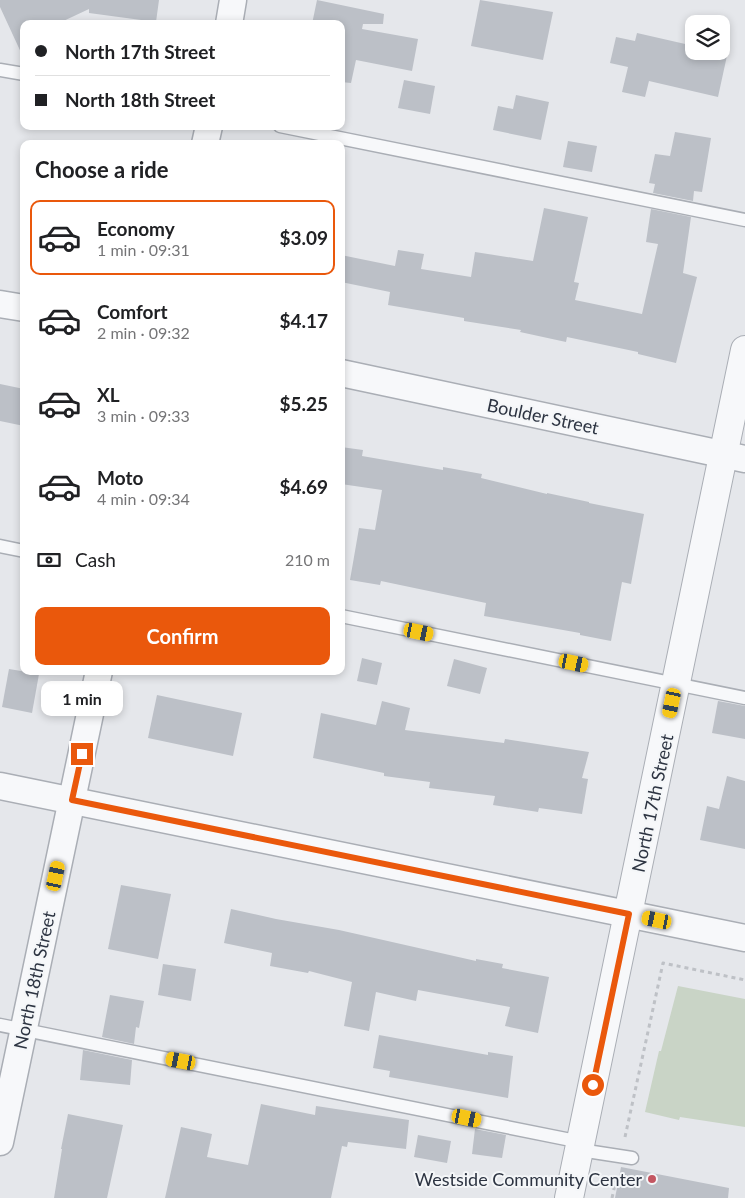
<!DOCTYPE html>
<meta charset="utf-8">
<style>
:root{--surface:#fff;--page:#f6f6f6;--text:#202124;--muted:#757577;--line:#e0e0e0;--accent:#ea580c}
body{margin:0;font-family:Lato,sans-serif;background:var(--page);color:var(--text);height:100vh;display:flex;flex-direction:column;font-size:19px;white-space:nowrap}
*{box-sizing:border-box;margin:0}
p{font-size:16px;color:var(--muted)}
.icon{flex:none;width:28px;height:28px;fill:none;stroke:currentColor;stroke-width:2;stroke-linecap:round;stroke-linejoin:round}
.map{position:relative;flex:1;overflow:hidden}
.sheet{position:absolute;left:20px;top:140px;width:325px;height:535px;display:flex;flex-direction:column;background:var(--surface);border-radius:10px;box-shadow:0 2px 8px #0003}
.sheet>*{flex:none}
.top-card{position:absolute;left:20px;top:20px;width:325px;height:110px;border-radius:10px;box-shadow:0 2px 8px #0003;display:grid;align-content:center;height:110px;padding:0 15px;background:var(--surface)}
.fabs{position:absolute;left:685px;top:15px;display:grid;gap:10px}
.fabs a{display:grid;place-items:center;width:45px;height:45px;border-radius:10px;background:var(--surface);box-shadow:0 2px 8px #0003;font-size:25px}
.end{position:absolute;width:22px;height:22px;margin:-11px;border:6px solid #ea580c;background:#fff;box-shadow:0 0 0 2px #fff}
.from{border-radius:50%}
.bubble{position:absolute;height:35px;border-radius:10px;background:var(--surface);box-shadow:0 2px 8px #0003;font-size:16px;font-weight:700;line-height:35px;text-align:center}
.car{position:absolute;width:15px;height:30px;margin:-15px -8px;border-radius:6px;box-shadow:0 0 4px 1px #0007;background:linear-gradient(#f5c518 24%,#345 0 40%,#f5c518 0 76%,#345 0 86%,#f5c518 0)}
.top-card b{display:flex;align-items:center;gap:18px;height:48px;font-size:19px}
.top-card b+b{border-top:1px solid var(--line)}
.top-card i{width:12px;height:12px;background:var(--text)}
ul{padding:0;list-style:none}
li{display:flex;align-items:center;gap:15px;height:75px;margin:0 10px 8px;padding:0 5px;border:2px solid transparent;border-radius:10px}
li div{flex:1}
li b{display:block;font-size:19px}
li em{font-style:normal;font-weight:700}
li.active{border-color:var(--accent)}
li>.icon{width:45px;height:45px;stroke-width:1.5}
h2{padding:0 15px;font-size:22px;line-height:60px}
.pay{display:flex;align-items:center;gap:12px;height:55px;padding:0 15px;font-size:19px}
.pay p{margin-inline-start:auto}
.primary-button{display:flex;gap:10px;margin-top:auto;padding:10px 15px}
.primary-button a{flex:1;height:58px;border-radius:10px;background:var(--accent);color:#fff;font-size:20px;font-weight:700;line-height:58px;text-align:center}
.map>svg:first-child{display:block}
.green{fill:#c9d4c6}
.building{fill:#bcc0c7}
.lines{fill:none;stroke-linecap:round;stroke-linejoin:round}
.service-casing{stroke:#aaaeb5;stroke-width:15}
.minor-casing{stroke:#aaaeb5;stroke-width:29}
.tertiary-casing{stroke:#aaaeb5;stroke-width:30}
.path{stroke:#bec1c6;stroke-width:3;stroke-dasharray:4 4;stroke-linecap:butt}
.service{stroke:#f7f8fa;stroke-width:12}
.minor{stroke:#f7f8fa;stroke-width:26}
.tertiary{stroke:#f7f8fa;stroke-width:28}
.route{stroke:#ea580c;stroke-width:6}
.poi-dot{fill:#c35661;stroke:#f4f6f8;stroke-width:2}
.labels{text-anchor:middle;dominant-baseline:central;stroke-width:4;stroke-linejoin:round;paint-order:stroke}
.street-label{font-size:18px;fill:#2d3442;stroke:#f4f6f8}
.poi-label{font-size:18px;fill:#2d3442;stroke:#f4f6f8;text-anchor:end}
</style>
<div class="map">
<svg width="745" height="1198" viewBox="0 0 745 1198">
<rect width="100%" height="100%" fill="#e5e7eb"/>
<path class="green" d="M678,986L745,999V1127L680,1117L679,1120L645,1112L659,1051H661Z"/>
<g class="building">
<path d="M0,0H159L156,22L89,13V9L57,24H24V59L0,7Z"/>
<path d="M317,0L384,14L383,24H363L362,29L418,39L412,71L356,60L351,83L341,82V24H312Z"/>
<path d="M480,0L553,12L543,60L471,46Z"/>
<path d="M637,33L694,46V51H728L718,97L649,81L645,97L622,92L628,67L610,63L616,37L635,41Z"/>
<path d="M404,80L435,86L430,114L398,108Z"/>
<path d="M516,95L549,102L541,140L493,130L498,106L513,109Z"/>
<path d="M675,132L711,138L702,192L694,191L693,201L653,193L655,184L649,183L655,154L670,156Z"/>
<path d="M568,141L597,146L592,172L563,167Z"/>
<path d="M544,208L588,217L574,282L579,283L575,300L642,314L658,244L646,242L651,209L691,217L683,273L697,277L676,363L638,354V352L567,337L566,342L520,332L521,330L464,321V318L388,305L390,292L341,282V255L395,266L398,250L424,254L421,269L471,277L475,252L533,261Z"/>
<path d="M0,384L24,389V426L0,421Z"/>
<path d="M341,447L363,450L362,456L443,470V467L482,474L481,478L547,494V493L589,502V503L644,514L631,584L622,582L611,641L580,635V633L484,616L486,603L381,581L380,585L350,580L359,528L375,530L382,490L341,484Z"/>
<path d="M362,658L382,663L377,685L357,681Z"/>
<path d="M454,659L487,668L480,694L447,686Z"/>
<path d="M9,669L39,674L32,713L2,707Z"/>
<path d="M157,695L242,713L233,756L148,738Z"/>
<path d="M382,701L410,708L405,730L504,743L505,739L589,752L582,778L588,779L582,814L539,808L538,812L493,805L495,796L429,788L430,782L384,776V773L313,758L321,713L376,725Z"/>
<path d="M718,701L745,706V739L712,733Z"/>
<path d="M727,776L745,781V849L700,840L707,806L719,809Z"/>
<path d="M121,885L171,894L158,959L108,949Z"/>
<path d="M231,909L276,919L339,930L476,961V959L503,964L502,968L549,977L538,1033L505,1026L510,1007L418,990L416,1001L376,992L369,1031L344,1026L352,982L309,971L308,973L270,966L272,953L224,943Z"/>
<path d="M163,964L196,969L191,1001L158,995Z"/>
<path d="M110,995L144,1001L139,1028L136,1027L134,1044L102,1037Z"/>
<path d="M379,1035L488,1055V1052L513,1056L508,1098L389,1077L390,1071L373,1068Z"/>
<path d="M83,1050L132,1060L130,1085L80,1080Z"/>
<path d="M261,1104L315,1115L316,1106L409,1120L406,1149L348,1142L347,1147L342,1146L331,1198H165L181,1127L212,1134L207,1157L248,1165Z"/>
<path d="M68,1114L123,1125L107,1198H54L62,1149H61Z"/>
<path d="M475,1129L506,1135L502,1158L472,1154Z"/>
<path d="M418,1135L451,1141L447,1163L414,1157Z"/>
<path d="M621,1167L729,1188L728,1198H615Z"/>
</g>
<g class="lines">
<g class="service-casing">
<g id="service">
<path d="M0,70L24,74"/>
<path d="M280,126L745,220"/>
<path d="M0,546L24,551"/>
<path d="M341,616L745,698"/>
<path d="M0,1025L581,1142"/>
<path d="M580,1150L632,1158"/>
</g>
</g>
<g class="minor-casing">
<g id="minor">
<path d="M229,24L233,0"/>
<path d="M205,144L209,126"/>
<path d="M0,304L24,308"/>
<path d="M341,373L745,459"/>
<path d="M0,786L745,938"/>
<path d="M0,1142L99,671"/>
</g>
</g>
<g class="tertiary-casing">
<path id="tertiary" d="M569,1198L745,350"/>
</g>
<g class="path">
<path d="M625,1137L663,963L745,980"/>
<path d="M612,1198L617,1175"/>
</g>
<use href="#service" class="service"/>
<use href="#minor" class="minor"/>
<use href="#tertiary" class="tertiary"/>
</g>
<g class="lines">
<path class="route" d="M82,754L72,800L629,914L593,1085"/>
</g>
<circle class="poi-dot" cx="652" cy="1179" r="5"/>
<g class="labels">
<g class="street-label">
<text transform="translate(543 416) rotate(12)">Boulder Street</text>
<text transform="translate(652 803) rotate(-78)">North 17th Street</text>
<text transform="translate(34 980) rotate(-78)">North 18th Street</text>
</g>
<g class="poi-label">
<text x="642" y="1179">Westside Community Center</text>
</g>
</g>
</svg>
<div class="fabs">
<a><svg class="icon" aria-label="layers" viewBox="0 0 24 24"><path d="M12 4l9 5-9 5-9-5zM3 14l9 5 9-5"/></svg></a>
</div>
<i class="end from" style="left:593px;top:1085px"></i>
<i class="end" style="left:82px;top:754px"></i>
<div class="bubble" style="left:41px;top:681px;width:82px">1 min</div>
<i class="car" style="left:419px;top:632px;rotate:102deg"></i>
<i class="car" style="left:574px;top:663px;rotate:102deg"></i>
<i class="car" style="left:672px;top:703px;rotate:192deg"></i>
<i class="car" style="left:56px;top:876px;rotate:12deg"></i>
<i class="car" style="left:657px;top:920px;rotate:282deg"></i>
<i class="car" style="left:181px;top:1061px;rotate:281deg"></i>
<i class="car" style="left:467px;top:1118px;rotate:102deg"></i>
<div class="top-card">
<b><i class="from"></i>North 17th Street</b>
<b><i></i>North 18th Street</b>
</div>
<section class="sheet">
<h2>Choose a ride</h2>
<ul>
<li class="active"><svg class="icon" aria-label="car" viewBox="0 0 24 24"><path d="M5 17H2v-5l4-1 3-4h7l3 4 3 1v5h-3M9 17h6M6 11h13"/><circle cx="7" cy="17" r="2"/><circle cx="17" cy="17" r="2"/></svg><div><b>Economy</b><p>1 min · 09:31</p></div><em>$3.09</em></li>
<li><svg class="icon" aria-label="car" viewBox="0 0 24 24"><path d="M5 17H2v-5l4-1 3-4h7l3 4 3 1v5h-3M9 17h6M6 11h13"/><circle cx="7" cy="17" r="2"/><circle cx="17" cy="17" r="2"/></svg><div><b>Comfort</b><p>2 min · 09:32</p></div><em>$4.17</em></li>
<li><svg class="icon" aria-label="car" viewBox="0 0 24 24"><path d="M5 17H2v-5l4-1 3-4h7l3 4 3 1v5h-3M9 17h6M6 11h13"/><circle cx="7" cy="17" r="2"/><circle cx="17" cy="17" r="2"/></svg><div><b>XL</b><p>3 min · 09:33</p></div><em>$5.25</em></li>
<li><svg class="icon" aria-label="car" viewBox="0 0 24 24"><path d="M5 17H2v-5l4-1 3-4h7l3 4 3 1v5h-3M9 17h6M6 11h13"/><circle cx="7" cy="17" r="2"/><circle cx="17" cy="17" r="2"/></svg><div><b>Moto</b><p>4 min · 09:34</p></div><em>$4.69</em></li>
</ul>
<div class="pay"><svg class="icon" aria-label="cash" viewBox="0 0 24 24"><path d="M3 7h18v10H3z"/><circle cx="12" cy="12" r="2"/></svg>Cash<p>210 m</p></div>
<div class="primary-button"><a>Confirm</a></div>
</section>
</div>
